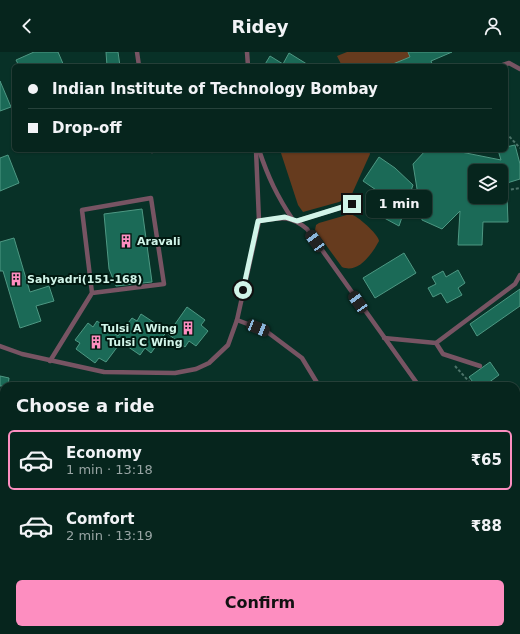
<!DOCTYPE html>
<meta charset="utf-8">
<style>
:root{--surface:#06251d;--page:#0f2d26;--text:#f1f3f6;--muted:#98a5a4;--line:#27423b;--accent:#fd8ec0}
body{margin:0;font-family:"DejaVu Sans",sans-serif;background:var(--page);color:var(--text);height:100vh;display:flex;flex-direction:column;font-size:15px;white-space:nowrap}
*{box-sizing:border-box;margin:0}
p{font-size:13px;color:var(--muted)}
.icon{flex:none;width:22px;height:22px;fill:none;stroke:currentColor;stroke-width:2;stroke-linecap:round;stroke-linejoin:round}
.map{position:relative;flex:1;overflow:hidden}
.drawer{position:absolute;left:0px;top:330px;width:520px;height:252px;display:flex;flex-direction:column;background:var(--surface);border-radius:12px 12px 0 0;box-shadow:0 1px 3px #0004,0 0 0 1px var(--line)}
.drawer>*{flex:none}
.banner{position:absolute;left:12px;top:12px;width:496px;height:88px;border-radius:6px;box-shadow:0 1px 3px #0004,0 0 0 1px var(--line);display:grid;align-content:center;height:88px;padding:0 16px;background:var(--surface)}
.buttons{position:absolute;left:468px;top:112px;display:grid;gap:8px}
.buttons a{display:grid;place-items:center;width:40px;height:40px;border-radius:6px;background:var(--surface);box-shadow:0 1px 3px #0004,0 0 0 1px var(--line);font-size:20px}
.end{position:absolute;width:18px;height:18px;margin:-9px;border:5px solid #d1f5e9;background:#111;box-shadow:0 0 0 2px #111}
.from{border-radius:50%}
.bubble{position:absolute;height:28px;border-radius:6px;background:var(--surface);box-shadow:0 1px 3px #0004,0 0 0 1px var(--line);font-size:13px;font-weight:600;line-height:28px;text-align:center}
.car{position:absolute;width:12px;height:24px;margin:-12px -6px;border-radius:5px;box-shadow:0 0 3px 1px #0007;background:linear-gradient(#222 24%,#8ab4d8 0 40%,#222 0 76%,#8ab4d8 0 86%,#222 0)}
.banner b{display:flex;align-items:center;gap:14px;height:38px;font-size:15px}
.banner b+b{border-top:1px solid var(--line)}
.banner i{width:10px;height:10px;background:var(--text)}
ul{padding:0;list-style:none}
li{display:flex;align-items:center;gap:12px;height:60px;margin:0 8px 6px;padding:0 8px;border:2px solid transparent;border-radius:6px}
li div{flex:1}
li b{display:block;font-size:15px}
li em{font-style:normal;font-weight:600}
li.selected{border-color:var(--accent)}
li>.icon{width:36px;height:36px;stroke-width:1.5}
h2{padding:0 16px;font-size:18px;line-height:48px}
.primary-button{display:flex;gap:8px;margin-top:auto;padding:8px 16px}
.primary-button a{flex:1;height:46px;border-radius:6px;background:var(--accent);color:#111;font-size:16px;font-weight:600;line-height:46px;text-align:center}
header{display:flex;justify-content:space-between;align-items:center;height:52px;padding:0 16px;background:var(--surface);font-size:18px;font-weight:600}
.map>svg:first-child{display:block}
.green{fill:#663b1e}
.building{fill:#1b6a57;stroke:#4e9883}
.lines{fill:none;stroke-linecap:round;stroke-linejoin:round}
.path{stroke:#4c7369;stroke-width:2;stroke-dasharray:3 2;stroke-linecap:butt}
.service{stroke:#775463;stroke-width:4.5}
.route{stroke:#d1f5e9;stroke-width:5}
.labels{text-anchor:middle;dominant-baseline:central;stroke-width:4;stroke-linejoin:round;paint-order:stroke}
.poi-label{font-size:11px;font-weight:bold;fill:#d1f5e9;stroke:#001810;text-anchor:start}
</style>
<header><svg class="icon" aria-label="back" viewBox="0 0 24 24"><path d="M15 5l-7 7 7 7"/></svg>Ridey<svg class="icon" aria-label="person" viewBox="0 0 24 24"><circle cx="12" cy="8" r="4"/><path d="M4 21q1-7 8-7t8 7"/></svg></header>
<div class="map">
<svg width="520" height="582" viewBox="0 0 520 582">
<rect width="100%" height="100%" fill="#083127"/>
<g class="green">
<path d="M347,0H408L410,5L401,9L403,14H342L337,4Z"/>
<path d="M280,98H369L370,102L351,144L339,150L303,160L298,153Z"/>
<path d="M350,162C357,163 378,182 379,189C372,202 358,222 342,215L315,178L316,173L319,171Z"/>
<path d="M0,370L4,371V578H250L251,582H0Z"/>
</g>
<g class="building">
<path d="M34,0H58L64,14H19L16,8Z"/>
<path d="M106,0H118L120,14H107Z"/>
<path d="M408,0H452L431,9L433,14H388L410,5Z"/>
<path d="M289,1L310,14H264L270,4L283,12Z"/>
<path d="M0,29L11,55L0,59Z"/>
<path d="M515,93L520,112V127L507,131L504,119H475V145L480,147L507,144L508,170H483L482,193H458L460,159L442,177L422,168L413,112L426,98H462L461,100L501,108L498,98H506V95Z"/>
<path d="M8,103L19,131L0,139V106Z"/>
<path d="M379,105L395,116L413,133L399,174L375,161L385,144L363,129Z"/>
<path d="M142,157L152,230L116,234L109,217L104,162Z"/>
<path d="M14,186L30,240L49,234L54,249L36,254L41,269L20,276L3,219H0V190Z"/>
<path d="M404,201L416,221L375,246L363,226Z"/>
<path d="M458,218L465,231L458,236L462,243L447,251L441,241L433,245L428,236L436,232L432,225L443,219L446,225Z"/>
<path d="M520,237V254L477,284L470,272Z"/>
<path d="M187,255L205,268L201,273L208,279L196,294L189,289L185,295L168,282Z"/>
<path d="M141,262L167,279L151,301L145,296L140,303L121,290L106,310L99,306L95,311L76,297L80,291L75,288L88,271L93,275L97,269L118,284L132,266L137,269Z"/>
<path d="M490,310L499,323L484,334H476L469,325Z"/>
<path d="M0,324L9,326L8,334H0Z"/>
</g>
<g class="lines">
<g class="path">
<path d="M506,81L520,96"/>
<path d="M380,100V98"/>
<path d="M501,139L520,136"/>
<path d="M455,314L473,334"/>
<path d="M516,371L520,363"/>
<path d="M434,582L435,578"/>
<path d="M446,582L447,578"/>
</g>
<g class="service">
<path d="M137,0L139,14"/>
<path d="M247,0L248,14"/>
<path d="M500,14L509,11L520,17"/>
<path d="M151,98L152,99"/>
<path d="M259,98C268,125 277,144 293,168"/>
<path d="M259,169C280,166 289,162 307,177L419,334"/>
<path d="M297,169L352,152"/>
<path d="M237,268L266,279L302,306L319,334"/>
<path d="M384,286L436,291L443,302L480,314"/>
<path d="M436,291L515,232L520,223"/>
<path d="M0,294L22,302L104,320L175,321L196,317L209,311L228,293L237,268L259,169L256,98"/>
<path d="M50,309L92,241L82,158L151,146L164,232L92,241"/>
<path d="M516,497L520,478"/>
<path d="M378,578L381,582"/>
<path d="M499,582V578"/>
</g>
</g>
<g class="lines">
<path class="route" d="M243,238L258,169L285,165L297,169L352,152"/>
</g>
<defs>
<g id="building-bare" transform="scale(1.08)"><path d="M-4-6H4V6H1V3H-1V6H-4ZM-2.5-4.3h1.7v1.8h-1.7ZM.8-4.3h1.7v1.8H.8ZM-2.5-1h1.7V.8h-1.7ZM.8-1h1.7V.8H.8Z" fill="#fd8ec0" stroke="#001810" stroke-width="2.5" paint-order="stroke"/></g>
</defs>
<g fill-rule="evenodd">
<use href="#building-bare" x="126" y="189"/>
<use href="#building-bare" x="16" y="227"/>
<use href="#building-bare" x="188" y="276"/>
<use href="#building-bare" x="96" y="290"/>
</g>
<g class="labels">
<g class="poi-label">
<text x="137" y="189">Aravali</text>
<text x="27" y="227">Sahyadri(151-168)</text>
<text x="177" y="276" text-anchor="end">Tulsi A Wing</text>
<text x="107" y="290">Tulsi C Wing</text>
</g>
</g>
</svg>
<div class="buttons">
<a><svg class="icon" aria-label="layers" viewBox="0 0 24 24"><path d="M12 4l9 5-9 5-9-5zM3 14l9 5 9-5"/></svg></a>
</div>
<i class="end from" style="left:243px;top:238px"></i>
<i class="end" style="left:352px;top:152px"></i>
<div class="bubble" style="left:366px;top:138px;width:66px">1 min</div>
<i class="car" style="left:315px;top:189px;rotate:325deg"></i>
<i class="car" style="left:358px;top:250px;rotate:325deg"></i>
<i class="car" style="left:258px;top:276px;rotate:112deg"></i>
<div class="banner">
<b><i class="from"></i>Indian Institute of Technology Bombay</b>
<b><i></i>Drop-off</b>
</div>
<section class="drawer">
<h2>Choose a ride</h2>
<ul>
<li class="selected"><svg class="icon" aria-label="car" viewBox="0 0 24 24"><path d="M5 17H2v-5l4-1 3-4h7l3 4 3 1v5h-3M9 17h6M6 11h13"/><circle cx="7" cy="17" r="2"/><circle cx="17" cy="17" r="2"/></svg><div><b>Economy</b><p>1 min · 13:18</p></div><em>₹65</em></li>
<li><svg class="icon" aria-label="car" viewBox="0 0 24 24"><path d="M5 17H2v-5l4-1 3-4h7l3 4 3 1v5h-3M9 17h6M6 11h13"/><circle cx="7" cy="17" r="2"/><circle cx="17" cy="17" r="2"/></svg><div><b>Comfort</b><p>2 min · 13:19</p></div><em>₹88</em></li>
</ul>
<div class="primary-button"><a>Confirm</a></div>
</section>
</div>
